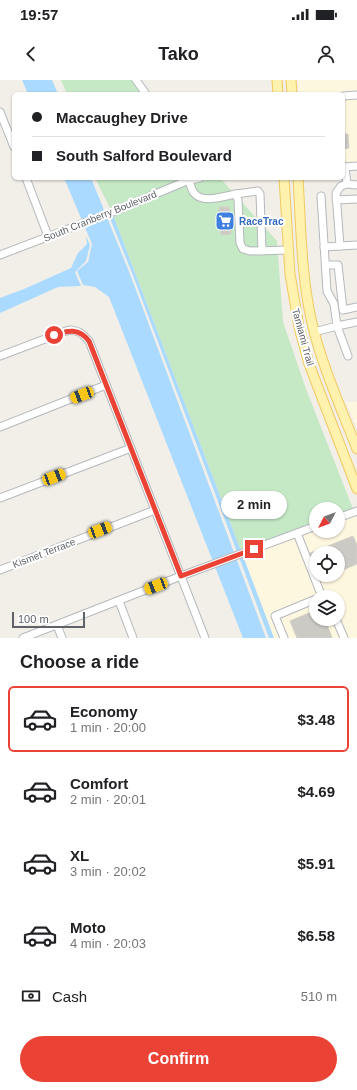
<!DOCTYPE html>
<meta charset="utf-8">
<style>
:root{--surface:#fff;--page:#f2f2f2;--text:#202124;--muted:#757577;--line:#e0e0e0;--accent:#ea4335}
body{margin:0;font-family:Helvetica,sans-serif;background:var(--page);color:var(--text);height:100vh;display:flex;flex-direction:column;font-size:15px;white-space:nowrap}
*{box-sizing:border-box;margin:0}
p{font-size:13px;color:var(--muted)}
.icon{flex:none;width:22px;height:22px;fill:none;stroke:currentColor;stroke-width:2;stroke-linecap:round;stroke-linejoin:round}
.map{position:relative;height:558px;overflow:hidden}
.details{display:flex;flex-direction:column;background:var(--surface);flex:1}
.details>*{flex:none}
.banner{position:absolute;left:12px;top:12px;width:333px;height:88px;border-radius:6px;box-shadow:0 1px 3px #0004;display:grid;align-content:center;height:88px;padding:0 20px;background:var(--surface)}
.needle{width:26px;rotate:228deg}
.buttons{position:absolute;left:309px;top:422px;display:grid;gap:8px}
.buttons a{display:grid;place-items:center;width:36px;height:36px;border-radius:50%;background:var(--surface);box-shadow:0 1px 3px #0004;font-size:20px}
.scale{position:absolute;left:12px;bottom:10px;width:73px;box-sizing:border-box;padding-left:4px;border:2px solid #5f6368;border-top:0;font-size:11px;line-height:14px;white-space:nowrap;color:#5f6368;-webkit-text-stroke:3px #fff;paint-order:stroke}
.end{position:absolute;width:18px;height:18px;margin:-9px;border:5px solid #ea4335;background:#fff;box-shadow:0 0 0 2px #fff}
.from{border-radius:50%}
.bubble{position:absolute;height:28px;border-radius:14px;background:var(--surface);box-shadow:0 1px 3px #0004;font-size:13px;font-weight:600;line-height:28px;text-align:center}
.car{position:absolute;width:12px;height:24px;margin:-12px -6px;border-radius:5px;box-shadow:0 0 3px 1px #0007;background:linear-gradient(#f5c518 24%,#345 0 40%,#f5c518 0 76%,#345 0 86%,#f5c518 0)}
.banner b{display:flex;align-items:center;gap:14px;height:38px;font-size:15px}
.banner b+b{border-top:1px solid var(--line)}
.banner i{width:10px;height:10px;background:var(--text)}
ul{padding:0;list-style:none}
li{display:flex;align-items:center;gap:12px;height:66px;margin:0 8px 6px;padding:0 12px;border:2px solid transparent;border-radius:6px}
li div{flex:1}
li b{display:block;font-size:15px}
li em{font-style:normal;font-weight:600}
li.selected{border-color:var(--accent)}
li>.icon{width:36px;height:36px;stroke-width:1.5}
h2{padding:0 20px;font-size:18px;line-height:48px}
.pay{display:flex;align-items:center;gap:10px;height:44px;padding:0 20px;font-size:15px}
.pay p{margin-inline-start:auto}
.primary-button{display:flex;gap:8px;margin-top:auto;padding:8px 20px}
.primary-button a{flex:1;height:46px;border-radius:24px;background:var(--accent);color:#fff;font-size:16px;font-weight:600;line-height:46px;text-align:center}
.status{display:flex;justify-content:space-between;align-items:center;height:28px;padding:0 20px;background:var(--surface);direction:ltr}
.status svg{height:11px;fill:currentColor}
header{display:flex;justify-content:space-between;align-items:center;height:52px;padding:0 20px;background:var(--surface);font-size:18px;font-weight:600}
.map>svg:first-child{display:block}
.commercial{fill:#fef7e0;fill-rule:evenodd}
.green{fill:#c5e8c5}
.water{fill:#aadaff}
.building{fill:#cccac5;stroke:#d6d1c6}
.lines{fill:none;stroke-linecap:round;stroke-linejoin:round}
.minor-casing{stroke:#b5b8bc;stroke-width:9}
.major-casing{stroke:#f2c960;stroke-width:11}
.minor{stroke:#fff;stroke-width:7}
.major{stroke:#fff2af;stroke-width:9}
.route{stroke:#ea4335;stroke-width:5}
.labels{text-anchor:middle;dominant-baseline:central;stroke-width:4;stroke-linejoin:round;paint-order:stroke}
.street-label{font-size:10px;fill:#5f6368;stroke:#fff}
.shop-label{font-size:10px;font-weight:bold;fill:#366cbe;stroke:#fff;text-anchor:start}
</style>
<div class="status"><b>19:57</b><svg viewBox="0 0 49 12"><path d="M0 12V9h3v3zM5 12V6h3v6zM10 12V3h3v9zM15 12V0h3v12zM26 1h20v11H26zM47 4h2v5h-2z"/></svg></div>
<header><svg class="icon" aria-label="back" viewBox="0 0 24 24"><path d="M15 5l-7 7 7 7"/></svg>Tako<svg class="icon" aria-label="person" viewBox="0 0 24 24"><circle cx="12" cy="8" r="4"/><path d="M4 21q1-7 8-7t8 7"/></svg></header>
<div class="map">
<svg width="357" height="558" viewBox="0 0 357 558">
<rect width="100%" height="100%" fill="#f1efe8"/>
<g class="commercial">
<path d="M298,0H357V13L299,14Z"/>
<path d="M357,18V83L343,84V19Z"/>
<path d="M346,322H357V348Z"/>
<path d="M355,434L357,439V558H274L243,476L316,449V451H338V441ZM316,473H338V495H316ZM316,517H338V539H316Z"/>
</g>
<g class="green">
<path d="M61,0H132L142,14H67Z"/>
<path d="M95,98H185L111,130Z"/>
<path d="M220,98L277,161L283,242L306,309L353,429L338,435V429H316V443L241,471L113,135L189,103Z"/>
</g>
<g class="water">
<path d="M22,0H52L58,14H28Z"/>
<path d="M64,98H91L130,194L266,558H243L109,217L95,207L83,205L77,191L88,182L92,164Z"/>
<path d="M113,135L241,471L237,472L132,193L109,136Z"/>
<path d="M86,156L90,165L86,181L75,192L81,206L58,207L0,233V218L24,209L71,188L78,173L87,164Z"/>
<path d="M243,476L274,558H269L239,477Z"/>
</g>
<g class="building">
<path d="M343,54H348L349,68L343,69Z"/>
<path d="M219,127H229L231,154L221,155Z"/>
<path d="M353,456L357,465V484L338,492V473H316V487L310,473Z"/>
<path d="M316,530V539H325L332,558H297L290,541Z"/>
</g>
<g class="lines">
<g class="minor-casing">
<g id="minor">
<path d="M136,0L146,14"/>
<path d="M343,16L357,15"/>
<path d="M0,32L14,67"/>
<path d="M343,87L357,86"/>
<path d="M26,98L48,156"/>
<path d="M188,98C190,103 191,109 194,113C202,124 225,116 236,114L238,120L240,163L243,169L250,171L289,170"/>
<path d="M347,104L357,105"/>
<path d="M236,114L258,111L260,114L262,171"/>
<path d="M336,120L357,119"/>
<path d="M340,166L357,165"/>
<path d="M324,167L340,166L336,113L341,106L347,104L345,87"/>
<path d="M0,175L110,133L189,100L200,98"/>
<path d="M326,185H338L343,230L357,227"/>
<path d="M314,252L337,246L334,224L327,211L321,116"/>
<path d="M0,276L66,251L71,250L79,252L83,255L89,261L205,558"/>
<path d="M348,276L337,246L357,242"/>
<path d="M0,347L106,305"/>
<path d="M0,418L131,368"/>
<path d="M338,438L357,431"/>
<path d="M297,453L322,517"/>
<path d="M0,490L155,430"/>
<path d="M119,521L133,558"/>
<path d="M336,539L344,558"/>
<path d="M57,545L62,558"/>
<path d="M23,558L181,496L316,446"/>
<path d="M284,558L275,536L316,519"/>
</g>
</g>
<g class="major-casing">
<g id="major">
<path d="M277,0L278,14"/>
<path d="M291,0L292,14"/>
<path d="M284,98L290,194L299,247L309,284L357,409"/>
<path d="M298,98C301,146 301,196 312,243C322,286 341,328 357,369"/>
</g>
</g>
<use href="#minor" class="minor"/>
<use href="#major" class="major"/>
</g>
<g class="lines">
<path class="route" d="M54,255C68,250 79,248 89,261L181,496L254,469"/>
</g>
<defs>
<g id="supermarket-square" transform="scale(1)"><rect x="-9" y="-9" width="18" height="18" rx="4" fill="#3f7fe0" stroke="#fff"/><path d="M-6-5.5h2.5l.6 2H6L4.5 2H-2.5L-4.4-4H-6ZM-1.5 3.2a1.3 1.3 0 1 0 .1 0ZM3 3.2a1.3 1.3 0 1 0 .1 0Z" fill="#fff"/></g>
</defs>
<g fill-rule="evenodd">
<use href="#supermarket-square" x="225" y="141"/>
</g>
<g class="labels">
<g class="street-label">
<text transform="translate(100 136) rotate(-22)">South Cranberry Boulevard</text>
<text transform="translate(303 257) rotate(75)">Tamiami Trail</text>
<text transform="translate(44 473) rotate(-21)">Kismet Terrace</text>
</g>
<g class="shop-label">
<text x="239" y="141">RaceTrac</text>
</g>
</g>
</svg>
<div class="buttons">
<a><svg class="needle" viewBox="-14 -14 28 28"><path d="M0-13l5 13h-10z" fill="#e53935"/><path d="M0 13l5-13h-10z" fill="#757577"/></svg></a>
<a><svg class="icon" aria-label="locate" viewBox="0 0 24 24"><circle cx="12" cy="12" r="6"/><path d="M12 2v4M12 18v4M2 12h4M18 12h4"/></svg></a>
<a><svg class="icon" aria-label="layers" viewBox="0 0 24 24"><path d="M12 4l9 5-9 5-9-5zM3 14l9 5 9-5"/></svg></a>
</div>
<div class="scale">100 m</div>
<i class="end from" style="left:54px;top:255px"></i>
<i class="end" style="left:254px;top:469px"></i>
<div class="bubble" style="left:221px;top:411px;width:66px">2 min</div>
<i class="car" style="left:82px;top:315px;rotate:249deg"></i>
<i class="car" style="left:54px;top:397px;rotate:69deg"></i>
<i class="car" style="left:100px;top:450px;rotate:69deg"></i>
<i class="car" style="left:156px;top:506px;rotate:249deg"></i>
<div class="banner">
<b><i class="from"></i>Maccaughey Drive</b>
<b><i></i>South Salford Boulevard</b>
</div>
</div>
<section class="details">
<h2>Choose a ride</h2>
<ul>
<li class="selected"><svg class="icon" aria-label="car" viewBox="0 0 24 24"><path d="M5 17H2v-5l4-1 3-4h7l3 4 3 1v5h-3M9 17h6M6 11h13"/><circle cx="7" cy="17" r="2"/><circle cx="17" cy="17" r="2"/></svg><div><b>Economy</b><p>1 min · 20:00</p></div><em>$3.48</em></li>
<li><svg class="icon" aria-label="car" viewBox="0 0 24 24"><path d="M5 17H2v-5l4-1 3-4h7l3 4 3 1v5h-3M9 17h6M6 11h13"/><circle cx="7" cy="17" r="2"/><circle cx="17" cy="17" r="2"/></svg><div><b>Comfort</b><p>2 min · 20:01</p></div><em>$4.69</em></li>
<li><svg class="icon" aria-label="car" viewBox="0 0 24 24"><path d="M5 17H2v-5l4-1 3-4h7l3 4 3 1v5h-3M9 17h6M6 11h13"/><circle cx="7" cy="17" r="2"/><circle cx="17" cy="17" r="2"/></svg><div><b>XL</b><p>3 min · 20:02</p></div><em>$5.91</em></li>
<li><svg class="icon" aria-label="car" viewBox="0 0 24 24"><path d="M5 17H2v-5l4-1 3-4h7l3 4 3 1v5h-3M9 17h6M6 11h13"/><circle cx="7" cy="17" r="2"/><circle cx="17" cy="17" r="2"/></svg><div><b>Moto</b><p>4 min · 20:03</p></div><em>$6.58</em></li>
</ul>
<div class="pay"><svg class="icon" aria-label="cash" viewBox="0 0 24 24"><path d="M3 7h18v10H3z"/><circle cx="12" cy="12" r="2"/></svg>Cash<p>510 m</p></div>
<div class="primary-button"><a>Confirm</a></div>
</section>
